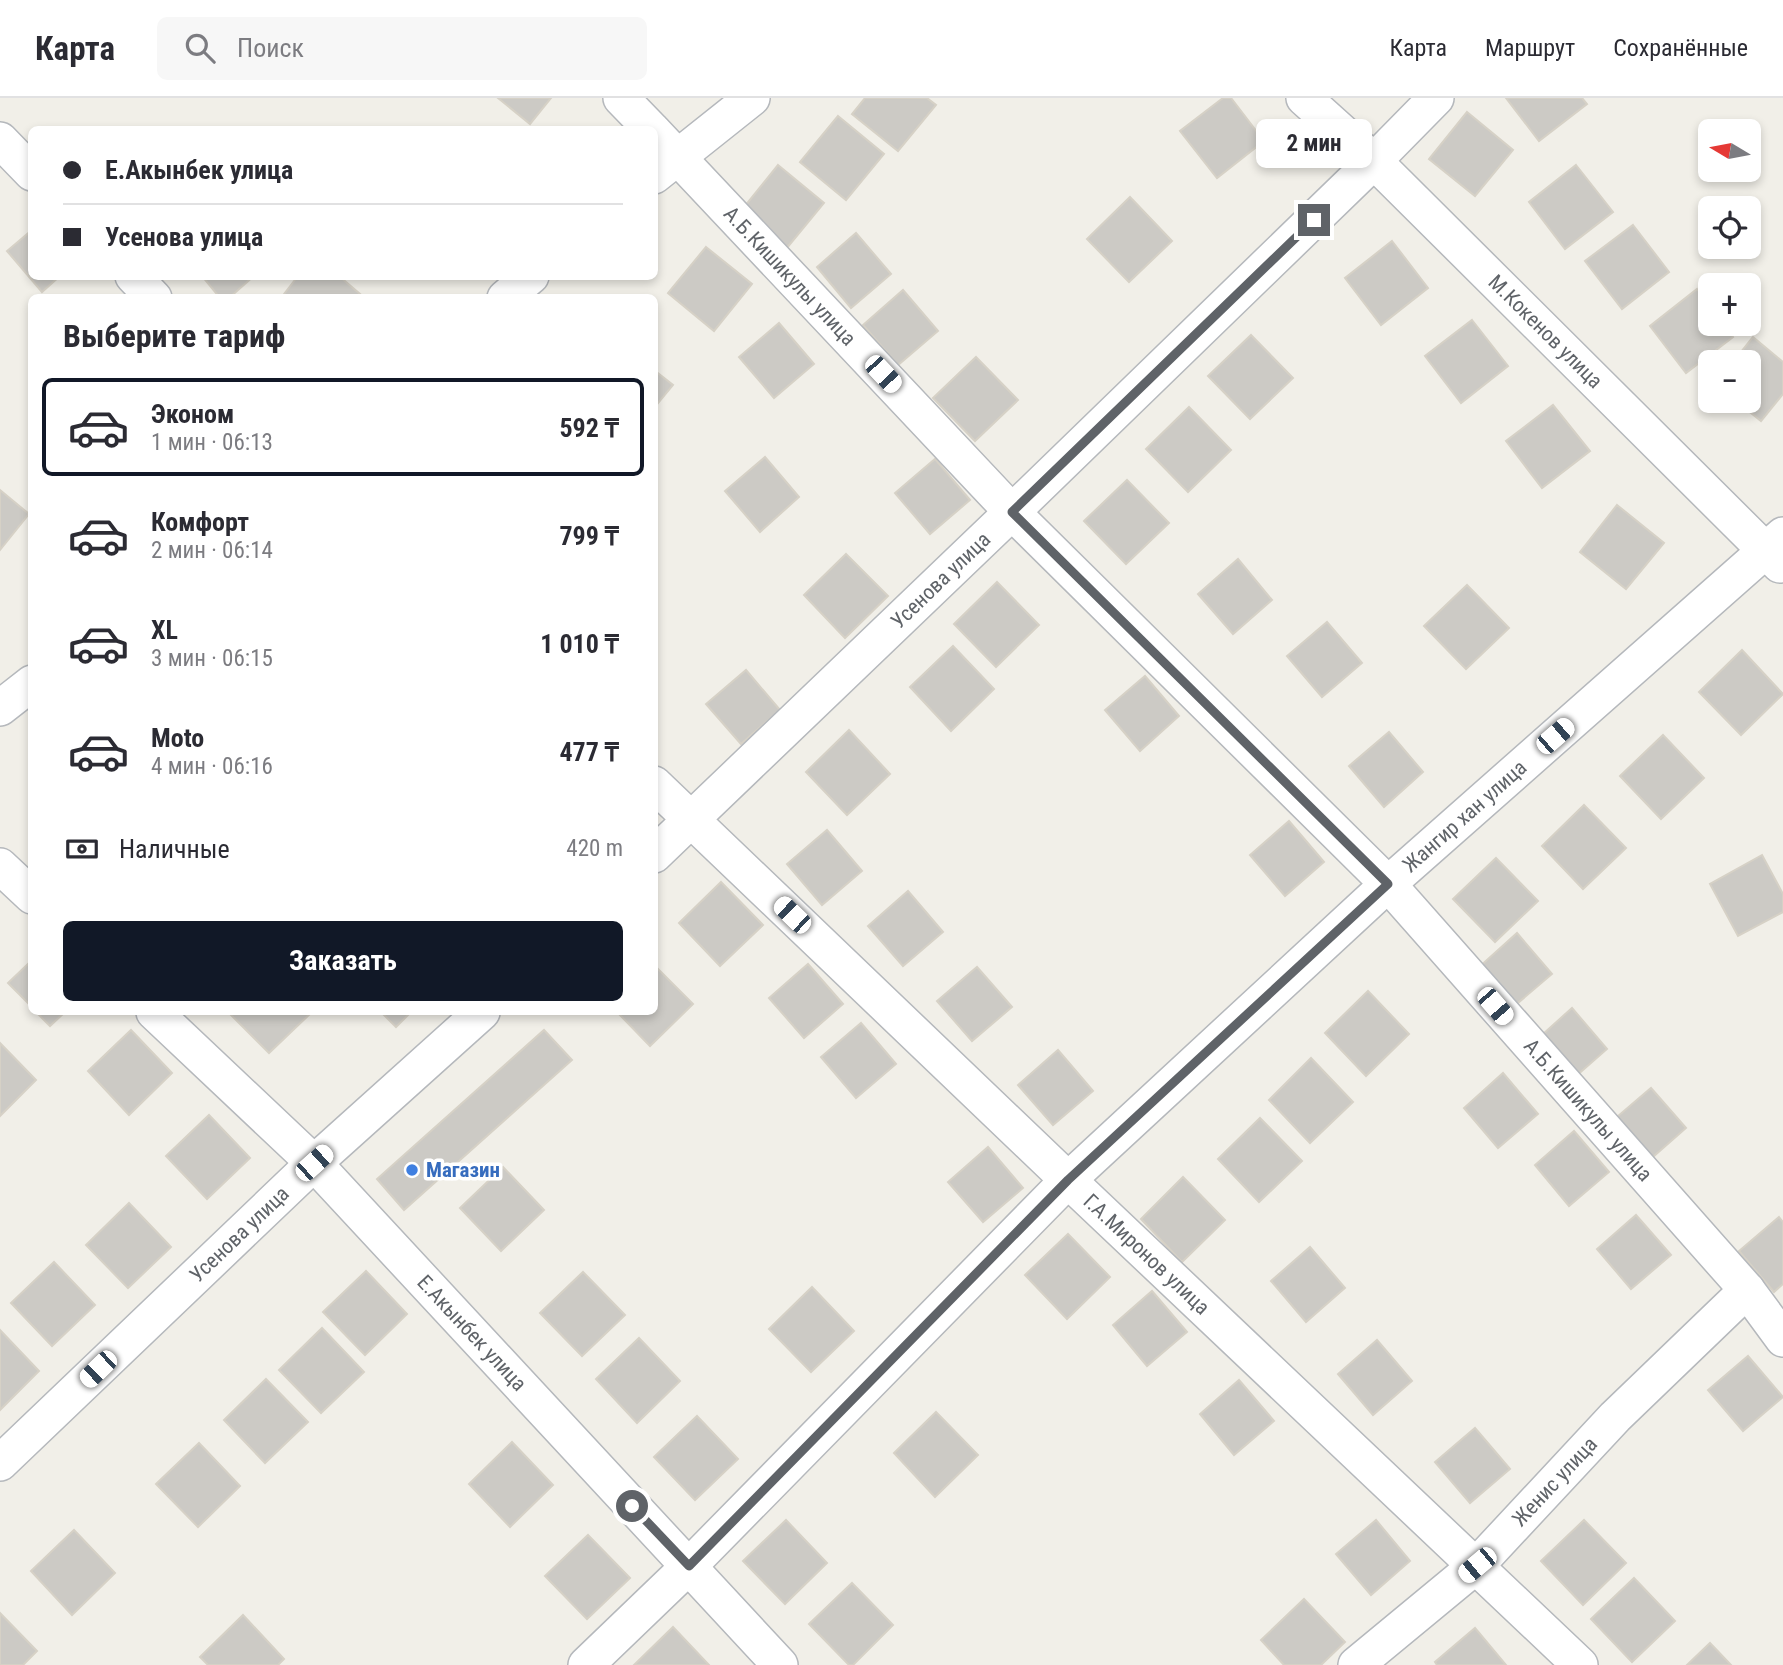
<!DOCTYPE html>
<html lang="ru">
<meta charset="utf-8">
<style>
:root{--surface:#fff;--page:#f7f7f7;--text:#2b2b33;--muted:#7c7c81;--line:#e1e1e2;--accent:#111827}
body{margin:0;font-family:"Roboto Condensed",sans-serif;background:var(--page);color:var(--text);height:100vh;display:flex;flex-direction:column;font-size:26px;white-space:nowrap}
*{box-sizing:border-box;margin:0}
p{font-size:23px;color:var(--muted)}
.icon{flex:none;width:38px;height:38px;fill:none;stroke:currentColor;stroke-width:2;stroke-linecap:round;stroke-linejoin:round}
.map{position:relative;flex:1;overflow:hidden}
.details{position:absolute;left:28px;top:196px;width:630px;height:721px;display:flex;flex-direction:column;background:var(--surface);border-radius:10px;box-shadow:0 4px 10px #0003}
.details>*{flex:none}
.guide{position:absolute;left:28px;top:28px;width:630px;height:154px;border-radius:10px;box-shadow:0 4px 10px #0003;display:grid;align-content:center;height:154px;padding:0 35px;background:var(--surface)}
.needle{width:46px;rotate:280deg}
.buttons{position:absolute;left:1698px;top:21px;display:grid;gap:14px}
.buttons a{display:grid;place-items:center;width:63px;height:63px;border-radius:10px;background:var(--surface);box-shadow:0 4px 10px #0003;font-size:35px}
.end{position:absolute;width:32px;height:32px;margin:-16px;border:9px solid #5f6368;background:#fff;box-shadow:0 0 0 4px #fff}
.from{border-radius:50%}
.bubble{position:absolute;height:49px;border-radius:10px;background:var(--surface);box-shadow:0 4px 10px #0003;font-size:23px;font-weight:700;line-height:49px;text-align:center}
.car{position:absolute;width:21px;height:42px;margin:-21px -10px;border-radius:9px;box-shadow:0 0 5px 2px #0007;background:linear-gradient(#fff 24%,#345 0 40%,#fff 0 76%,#345 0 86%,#fff 0)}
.guide b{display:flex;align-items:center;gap:24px;height:66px;font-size:26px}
.guide b+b{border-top:2px solid var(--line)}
.guide i{width:18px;height:18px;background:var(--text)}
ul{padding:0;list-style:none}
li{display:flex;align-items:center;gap:21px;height:98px;margin:0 14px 10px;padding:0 21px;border:4px solid transparent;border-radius:10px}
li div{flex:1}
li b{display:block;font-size:26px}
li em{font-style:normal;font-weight:700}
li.active{border-color:var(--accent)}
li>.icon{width:63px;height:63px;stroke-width:1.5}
h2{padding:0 35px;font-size:32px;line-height:84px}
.pay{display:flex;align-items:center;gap:18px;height:77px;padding:0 35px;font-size:26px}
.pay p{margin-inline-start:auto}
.button{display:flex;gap:14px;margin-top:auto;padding:14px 35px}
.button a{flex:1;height:80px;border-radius:10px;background:var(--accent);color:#fff;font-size:28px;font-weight:700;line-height:80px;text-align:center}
header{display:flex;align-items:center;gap:42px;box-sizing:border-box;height:98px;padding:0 35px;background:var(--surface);border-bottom:2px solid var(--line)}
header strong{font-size:33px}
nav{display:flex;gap:38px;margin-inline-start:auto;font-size:24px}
.search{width:490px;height:63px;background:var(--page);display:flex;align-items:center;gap:18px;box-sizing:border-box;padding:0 24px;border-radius:10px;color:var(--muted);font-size:26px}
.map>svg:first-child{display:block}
.building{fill:#cccac5;stroke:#d6d1c6;stroke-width:2}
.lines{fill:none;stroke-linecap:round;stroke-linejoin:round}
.street-casing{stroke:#b5b8bc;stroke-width:38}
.street{stroke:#fff;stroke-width:35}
.route{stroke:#5f6368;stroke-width:9}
.shop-dot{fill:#3f7fe0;stroke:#fff;stroke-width:2.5}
.labels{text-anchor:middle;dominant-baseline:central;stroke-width:7;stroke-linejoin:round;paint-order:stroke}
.street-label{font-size:21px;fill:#5f6368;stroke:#fff}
.shop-label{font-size:21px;font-weight:bold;fill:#366cbe;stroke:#fff;text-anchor:start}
</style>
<header>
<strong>Карта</strong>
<div class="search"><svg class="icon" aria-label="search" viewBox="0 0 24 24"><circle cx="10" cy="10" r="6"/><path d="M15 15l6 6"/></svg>Поиск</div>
<nav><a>Карта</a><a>Маршрут</a><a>Сохранённые</a></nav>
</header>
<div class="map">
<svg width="1783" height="1567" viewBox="0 0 1783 1567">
<rect width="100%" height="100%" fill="#f1efe8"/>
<g class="building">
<path d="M498,0H551L530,26Z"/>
<path d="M865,0H927L936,7L898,53L852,16Z"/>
<path d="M1223,0H1231L1264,43L1217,80L1180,33Z"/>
<path d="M1506,0H1582L1587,6L1539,43Z"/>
<path d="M1467,14L1513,52L1475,98L1429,61Z"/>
<path d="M838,18L884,56L846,102L800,64Z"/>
<path d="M778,67L824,105L786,151L740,114Z"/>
<path d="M1576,67L1613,114L1565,151L1529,104Z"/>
<path d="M1130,99L1172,143L1129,184L1087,141Z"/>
<path d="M1633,127L1669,174L1622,211L1585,163Z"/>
<path d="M32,132V178H60L42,194L7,153Z"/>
<path d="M856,135L891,176L851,210L817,169Z"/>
<path d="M1392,143L1428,190L1381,227L1345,180Z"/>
<path d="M706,149L752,186L714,233L668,195Z"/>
<path d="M202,178H254L229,200H220Z"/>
<path d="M298,178H339L360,196L357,200H281Z"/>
<path d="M1697,191L1710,208V226H1723L1733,239L1686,275L1650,228Z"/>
<path d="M903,192L938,233L898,267L863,227Z"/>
<path d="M1472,222L1508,268L1461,305L1425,258Z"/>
<path d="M779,225L814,266L774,300L739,259Z"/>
<path d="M1251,237L1293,280L1250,321L1208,278Z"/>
<path d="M1753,239L1783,264V296L1761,323L1736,303H1748V264H1733Z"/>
<path d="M976,259L1018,302L975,343L933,300Z"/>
<path d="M654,272L673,287L654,310Z"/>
<path d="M1553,307L1590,353L1542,390L1506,343Z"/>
<path d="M1189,309L1231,352L1188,394L1146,351Z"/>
<path d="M765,359L799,399L760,434L725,393Z"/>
<path d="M935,361L970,402L930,436L895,395Z"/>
<path d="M1127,382L1169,425L1126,466L1084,423Z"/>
<path d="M0,392L29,416L0,452Z"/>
<path d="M1617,407L1664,445L1626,491L1580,454Z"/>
<path d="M846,456L888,498L845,540L804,497Z"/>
<path d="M1238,461L1272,502L1233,536L1198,496Z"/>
<path d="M997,484L1039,527L996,569L954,526Z"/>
<path d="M1467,487L1509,530L1466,571L1424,528Z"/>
<path d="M1327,524L1362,565L1322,599L1287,558Z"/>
<path d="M953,548L994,591L951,633L910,589Z"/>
<path d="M1742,552L1783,596L1741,637L1699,594Z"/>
<path d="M746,572L780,612L741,646L706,606Z"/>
<path d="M1145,578L1179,618L1140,653L1105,612Z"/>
<path d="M849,632L890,676L847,717L806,674Z"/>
<path d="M1389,634L1423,674L1384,709L1349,668Z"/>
<path d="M1663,637L1704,680L1661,721L1620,678Z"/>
<path d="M1584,707L1626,750L1583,791L1542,748Z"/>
<path d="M1289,723L1324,764L1285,798L1250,757Z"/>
<path d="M827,732L862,773L822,807L787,766Z"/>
<path d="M1762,757L1783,796V814L1738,838L1710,786Z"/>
<path d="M1496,760L1538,803L1495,844L1453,801Z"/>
<path d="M721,784L763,827L720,868L679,825Z"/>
<path d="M908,793L943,834L903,868L868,828Z"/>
<path d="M1517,835L1552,876L1512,910L1478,870Z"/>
<path d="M32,862V909L8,885Z"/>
<path d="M808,866L843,906L804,940L769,900Z"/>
<path d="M654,867L693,906L650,948L617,914H654Z"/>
<path d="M977,869L1012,909L972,943L937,903Z"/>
<path d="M1368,893L1409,936L1366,978L1325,935Z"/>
<path d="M1572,910L1607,951L1568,985L1533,945Z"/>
<path d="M36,914H65L50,928Z"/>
<path d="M228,914H312L269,955Z"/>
<path d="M381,914H411L396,929Z"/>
<path d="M861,925L896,966L856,1000L821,959Z"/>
<path d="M131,932L172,975L129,1017L88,973Z"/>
<path d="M544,932L572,962L404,1112L377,1081Z"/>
<path d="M0,945L36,982L0,1018Z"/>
<path d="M1058,952L1093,993L1053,1027L1018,987Z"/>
<path d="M1311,960L1353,1004L1310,1045L1269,1002Z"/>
<path d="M1503,975L1538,1016L1498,1050L1464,1010Z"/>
<path d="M1651,990L1686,1030L1646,1065L1611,1024Z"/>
<path d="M209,1017L250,1060L207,1101L166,1058Z"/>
<path d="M1260,1020L1302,1063L1259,1104L1218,1061Z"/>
<path d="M1574,1033L1609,1074L1569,1108L1535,1067Z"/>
<path d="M988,1049L1023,1090L983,1124L948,1084Z"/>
<path d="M503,1069L544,1112L501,1153L460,1110Z"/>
<path d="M1183,1079L1225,1122L1182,1164L1141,1121Z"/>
<path d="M129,1105L171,1149L128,1190L86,1147Z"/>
<path d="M1636,1117L1671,1157L1631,1191L1597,1151Z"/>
<path d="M1779,1119L1783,1124V1186L1774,1194L1739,1153Z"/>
<path d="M1068,1136L1110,1179L1067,1221L1025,1177Z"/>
<path d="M1310,1149L1345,1190L1306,1224L1271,1183Z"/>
<path d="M54,1164L95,1207L52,1248L11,1205Z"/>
<path d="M366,1173L407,1216L365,1257L323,1214Z"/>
<path d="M583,1174L625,1217L582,1258L540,1215Z"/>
<path d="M812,1189L854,1233L811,1274L769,1231Z"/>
<path d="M1152,1193L1187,1234L1147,1268L1113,1227Z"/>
<path d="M322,1230L364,1274L321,1315L279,1272Z"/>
<path d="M0,1232L39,1273L0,1312Z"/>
<path d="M639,1240L680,1283L637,1325L596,1281Z"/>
<path d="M1377,1242L1412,1283L1373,1317L1338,1276Z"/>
<path d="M1748,1258L1783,1299L1743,1333L1708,1292Z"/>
<path d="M266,1281L308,1324L265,1365L224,1322Z"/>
<path d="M1239,1282L1274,1323L1234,1357L1200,1316Z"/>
<path d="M936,1314L978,1357L935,1399L894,1355Z"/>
<path d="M697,1318L738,1361L695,1402L654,1359Z"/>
<path d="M1475,1330L1510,1371L1470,1405L1435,1364Z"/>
<path d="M512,1344L553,1387L510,1429L469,1386Z"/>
<path d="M199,1345L240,1388L198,1429L156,1386Z"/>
<path d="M786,1422L827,1465L785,1506L743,1463Z"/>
<path d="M1376,1422L1410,1463L1371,1497L1336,1456Z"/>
<path d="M1584,1422L1626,1465L1583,1507L1541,1463Z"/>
<path d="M74,1432L115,1475L72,1517L31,1473Z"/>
<path d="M588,1437L630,1480L587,1521L545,1478Z"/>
<path d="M1634,1480L1675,1523L1632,1564L1591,1521Z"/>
<path d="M852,1485L893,1527L853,1567H849L809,1526Z"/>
<path d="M1304,1501L1345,1544L1321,1567H1284L1261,1542Z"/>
<path d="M0,1515L37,1553L23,1567H0Z"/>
<path d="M243,1517L284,1561L278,1567H208L200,1559Z"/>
<path d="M673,1529L709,1567H634Z"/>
<path d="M1475,1530L1506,1567H1437L1435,1564Z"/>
<path d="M1710,1545L1731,1567H1687Z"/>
</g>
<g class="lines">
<g class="street-casing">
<g id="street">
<path d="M621,0L652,32"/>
<path id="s1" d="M1304,0L1374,63L1780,467"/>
<path id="s2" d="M654,34L1012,414L1388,786L1747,1192L1783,1241"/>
<path d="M0,42L32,75"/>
<path d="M654,78L752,0"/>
<path d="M133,178L154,200"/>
<path d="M505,200L531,178"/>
<path d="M0,610L32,585"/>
<path id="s3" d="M654,686L1068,1082L1580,1567"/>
<path id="s4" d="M654,757L1012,414L1374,63L1436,0"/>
<path d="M0,768L32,798"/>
<path id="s5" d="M154,914L314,1065L780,1567"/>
<path id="s6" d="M0,1365L314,1065L482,914"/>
<path id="s7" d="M586,1567L689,1468L1068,1082L1388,786L1783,437"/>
<path id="s8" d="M1356,1567L1477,1467L1615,1319L1747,1192"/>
</g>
</g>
<use href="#street" class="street"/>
</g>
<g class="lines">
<path class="route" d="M632,1408L689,1468L1068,1082L1388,786L1012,414L1314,122"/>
</g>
<circle class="shop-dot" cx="412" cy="1072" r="7"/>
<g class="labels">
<g class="street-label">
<text stroke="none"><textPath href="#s2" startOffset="198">А.Б.Кишикулы улица</textPath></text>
<text stroke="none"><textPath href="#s1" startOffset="336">М.Кокенов улица</textPath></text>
<text stroke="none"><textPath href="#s4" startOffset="397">Усенова улица</textPath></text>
<text stroke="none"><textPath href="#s7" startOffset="1222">Жангир хан улица</textPath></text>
<text stroke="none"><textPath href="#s2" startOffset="1353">А.Б.Кишикулы улица</textPath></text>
<text stroke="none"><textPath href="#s6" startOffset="331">Усенова улица</textPath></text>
<text stroke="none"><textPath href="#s3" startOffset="681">Г.А.Миронов улица</textPath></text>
<text stroke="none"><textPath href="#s5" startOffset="452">Е.Акынбек улица</textPath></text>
<text stroke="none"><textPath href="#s8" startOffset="271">Женис улица</textPath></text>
</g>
<g class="shop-label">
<text x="426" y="1072">Магазин</text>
</g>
</g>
</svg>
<div class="buttons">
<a><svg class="needle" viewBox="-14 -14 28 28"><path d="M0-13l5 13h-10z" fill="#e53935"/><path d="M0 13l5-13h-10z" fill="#7c7c81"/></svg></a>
<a><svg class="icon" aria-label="locate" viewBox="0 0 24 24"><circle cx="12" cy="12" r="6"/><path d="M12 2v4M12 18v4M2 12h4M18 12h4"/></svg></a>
<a>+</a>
<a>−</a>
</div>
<i class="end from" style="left:632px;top:1408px"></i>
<i class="end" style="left:1314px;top:122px"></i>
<div class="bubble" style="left:1256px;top:21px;width:116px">2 мин</div>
<i class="car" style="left:883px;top:276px;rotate:137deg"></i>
<i class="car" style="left:1555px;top:638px;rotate:49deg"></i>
<i class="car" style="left:792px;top:817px;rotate:314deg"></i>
<i class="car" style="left:1495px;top:908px;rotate:139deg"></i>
<i class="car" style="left:314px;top:1065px;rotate:48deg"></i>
<i class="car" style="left:98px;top:1271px;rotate:226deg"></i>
<i class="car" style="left:1477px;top:1467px;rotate:230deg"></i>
<div class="guide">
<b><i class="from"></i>Е.Акынбек улица</b>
<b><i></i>Усенова улица</b>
</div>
<section class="details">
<h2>Выберите тариф</h2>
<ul>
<li class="active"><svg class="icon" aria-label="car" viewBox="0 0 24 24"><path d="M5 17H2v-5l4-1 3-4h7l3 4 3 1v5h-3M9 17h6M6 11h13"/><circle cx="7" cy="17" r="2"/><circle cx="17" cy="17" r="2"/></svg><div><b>Эконом</b><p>1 мин · 06:13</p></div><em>592 ₸</em></li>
<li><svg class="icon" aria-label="car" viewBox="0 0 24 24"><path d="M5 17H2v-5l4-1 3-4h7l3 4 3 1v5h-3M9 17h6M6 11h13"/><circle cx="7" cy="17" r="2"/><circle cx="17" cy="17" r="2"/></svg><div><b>Комфорт</b><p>2 мин · 06:14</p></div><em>799 ₸</em></li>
<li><svg class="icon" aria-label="car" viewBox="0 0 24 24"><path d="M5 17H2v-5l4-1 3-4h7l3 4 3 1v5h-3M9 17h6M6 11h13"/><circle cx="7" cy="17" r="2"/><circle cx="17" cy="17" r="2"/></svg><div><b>XL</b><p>3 мин · 06:15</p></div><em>1 010 ₸</em></li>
<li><svg class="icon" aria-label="car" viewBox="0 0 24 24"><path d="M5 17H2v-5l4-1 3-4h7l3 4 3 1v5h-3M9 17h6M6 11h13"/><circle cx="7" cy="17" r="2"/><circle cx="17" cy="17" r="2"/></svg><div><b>Moto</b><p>4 мин · 06:16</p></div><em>477 ₸</em></li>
</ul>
<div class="pay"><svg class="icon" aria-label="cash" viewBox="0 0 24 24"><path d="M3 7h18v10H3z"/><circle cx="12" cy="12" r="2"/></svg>Наличные<p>420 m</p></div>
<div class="button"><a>Заказать</a></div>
</section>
</div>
